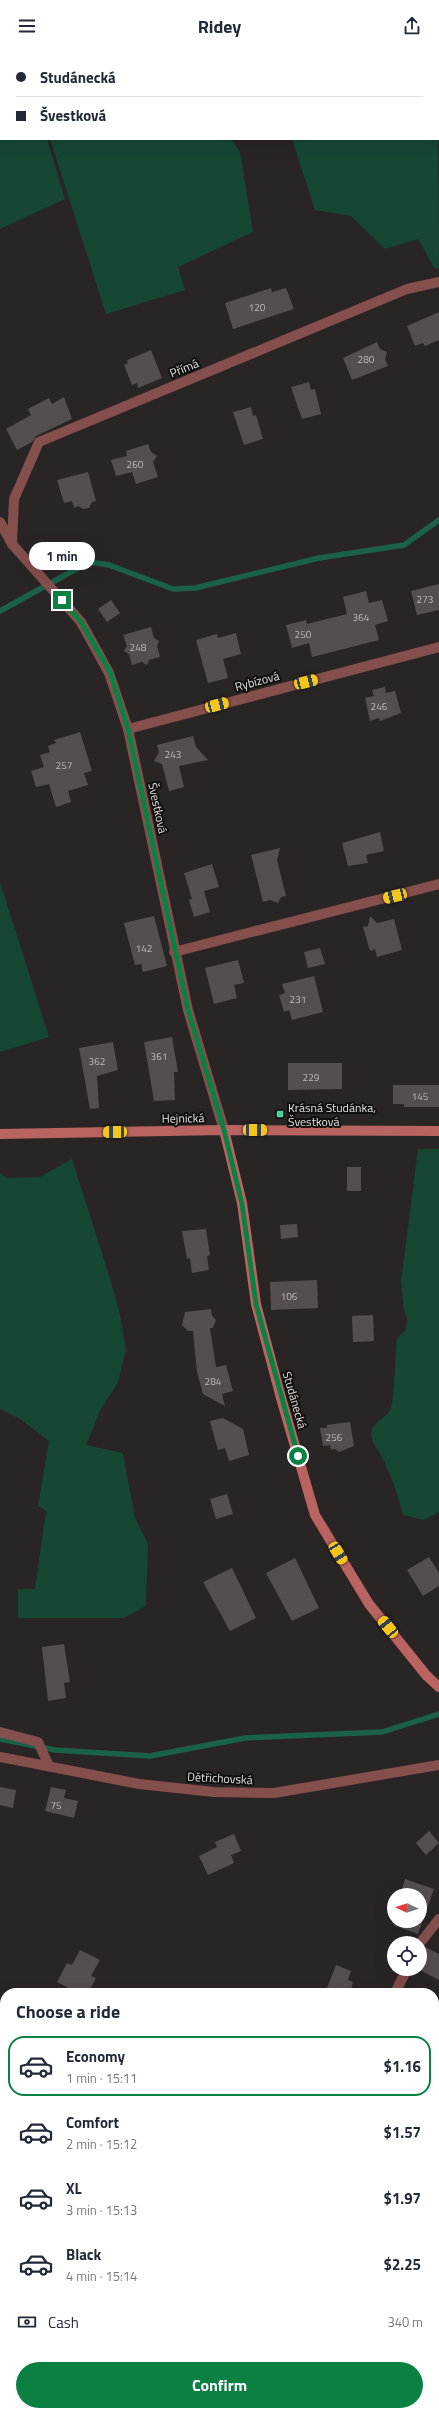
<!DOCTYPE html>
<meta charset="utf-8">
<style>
:root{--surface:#fff;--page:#f2f2f3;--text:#1f2937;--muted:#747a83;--line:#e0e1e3;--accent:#0b8043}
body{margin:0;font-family:"Titillium Web",sans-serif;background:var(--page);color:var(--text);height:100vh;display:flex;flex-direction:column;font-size:15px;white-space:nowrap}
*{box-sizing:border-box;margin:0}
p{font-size:13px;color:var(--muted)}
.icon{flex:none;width:22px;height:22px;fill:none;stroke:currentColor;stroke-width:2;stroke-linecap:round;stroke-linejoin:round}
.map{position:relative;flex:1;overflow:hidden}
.details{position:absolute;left:0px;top:1936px;width:439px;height:428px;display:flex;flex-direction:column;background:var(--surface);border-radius:16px 16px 0 0;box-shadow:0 4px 16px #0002}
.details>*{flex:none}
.banner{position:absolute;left:0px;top:0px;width:439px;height:88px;box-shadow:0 4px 16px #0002;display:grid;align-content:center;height:88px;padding:0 16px;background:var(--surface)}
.needle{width:26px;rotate:274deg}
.fabs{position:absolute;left:387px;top:1836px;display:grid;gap:8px}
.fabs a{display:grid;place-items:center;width:40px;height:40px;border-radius:50%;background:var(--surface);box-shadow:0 4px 16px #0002;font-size:20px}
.end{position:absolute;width:18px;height:18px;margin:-9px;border:5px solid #0b8043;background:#fff;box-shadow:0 0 0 2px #fff}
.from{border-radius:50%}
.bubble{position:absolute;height:28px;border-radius:14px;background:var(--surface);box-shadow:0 4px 16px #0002;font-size:13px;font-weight:700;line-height:28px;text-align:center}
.car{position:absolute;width:12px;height:24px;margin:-12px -6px;border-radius:5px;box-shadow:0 0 3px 1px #0007;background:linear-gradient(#f5c518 24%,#345 0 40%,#f5c518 0 76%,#345 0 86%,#f5c518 0)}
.banner b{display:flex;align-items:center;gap:14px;height:38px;font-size:15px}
.banner b+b{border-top:1px solid var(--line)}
.banner i{width:10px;height:10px;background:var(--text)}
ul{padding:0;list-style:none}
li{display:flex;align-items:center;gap:12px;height:60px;margin:0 8px 6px;padding:0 8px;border:2px solid transparent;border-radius:16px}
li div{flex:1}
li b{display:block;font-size:15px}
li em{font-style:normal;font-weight:700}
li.on{border-color:var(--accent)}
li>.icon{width:36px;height:36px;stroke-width:1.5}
h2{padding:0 16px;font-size:18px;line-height:48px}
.pay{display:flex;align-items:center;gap:10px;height:44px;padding:0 16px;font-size:15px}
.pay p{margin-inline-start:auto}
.action{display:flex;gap:8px;margin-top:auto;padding:8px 16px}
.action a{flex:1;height:46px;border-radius:24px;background:var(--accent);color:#fff;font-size:16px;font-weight:700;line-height:46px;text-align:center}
header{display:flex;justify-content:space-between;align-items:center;height:52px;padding:0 16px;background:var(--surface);font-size:18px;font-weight:700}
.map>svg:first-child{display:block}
.green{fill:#154733}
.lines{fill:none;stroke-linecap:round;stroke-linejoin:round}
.stream{stroke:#1a6247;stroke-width:5.5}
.building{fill:#544e4e}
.street{stroke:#854f4d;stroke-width:10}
.secondary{stroke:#ba6462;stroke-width:10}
.rail{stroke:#a09c9b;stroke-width:3;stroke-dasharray:8 4;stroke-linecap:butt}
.route{stroke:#0b8043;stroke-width:5}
.poi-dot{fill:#48d49d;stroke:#110f0f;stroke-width:1.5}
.labels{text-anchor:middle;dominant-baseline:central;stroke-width:4;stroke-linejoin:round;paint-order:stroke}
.number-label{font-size:10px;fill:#bebbba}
.street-label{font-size:12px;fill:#e2dfde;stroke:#110f0f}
.poi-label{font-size:12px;fill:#e2dfde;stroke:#110f0f;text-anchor:start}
</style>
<header><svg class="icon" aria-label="menu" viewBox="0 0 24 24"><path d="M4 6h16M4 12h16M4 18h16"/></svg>Ridey<svg class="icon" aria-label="share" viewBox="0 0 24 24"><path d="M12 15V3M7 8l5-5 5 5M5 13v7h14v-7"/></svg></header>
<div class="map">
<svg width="439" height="2364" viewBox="0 0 439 2364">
<rect width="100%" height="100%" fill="#2a2525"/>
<g class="green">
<path d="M0,0L22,1H1V87H47L65,147L0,177Z"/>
<path d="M24,0H398L399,1H25Z"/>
<path d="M438,54L439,216L435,217L418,187L385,197L351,164L315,158L292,87H438Z"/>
<path d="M50,87H231L240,100L253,180L178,215L185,238L106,262Z"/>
<path d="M0,830L49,985L0,1000Z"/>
<path d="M418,1097H439V1460L424,1468L403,1463C398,1442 390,1421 380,1401C376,1394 371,1390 371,1382C372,1370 386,1367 391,1356C395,1344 395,1301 397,1286L406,1278L407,1266L404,1258L401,1230Z"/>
<path d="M72,1107L107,1217L119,1258L126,1298L118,1330L100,1359L86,1393L123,1401L135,1466L148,1492L146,1554L124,1566H18V1537H35L46,1459L38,1454L49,1389L20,1367L0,1357V1121L6,1126L40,1125Z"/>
<path d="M5,2042V2264L0,2262V2043Z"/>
</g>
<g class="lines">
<g class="stream">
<path d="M0,559L89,510L109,513L173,537L195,536L319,506L404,493L439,468"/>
<path d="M0,1687L55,1698L150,1704L245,1686L382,1680L439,1662"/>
</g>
</g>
<g class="building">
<path d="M271,236L272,240L286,236L294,257L233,277L225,251Z"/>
<path d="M439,260V288L425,294L423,291L415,294L407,274Z"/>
<path d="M377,290L380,297L387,300L385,307L388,314L352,328L343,306Z"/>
<path d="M151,298L162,326L138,336L137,331L132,333L124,313L128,311L127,308Z"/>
<path d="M309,330L311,338L315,337L321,362L302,367L291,335Z"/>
<path d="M64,345L72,367L36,384L32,390L17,398L6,377L31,363L28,357L49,346L52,352Z"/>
<path d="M251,355L253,364L256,363L263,387L244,393L233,360Z"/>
<path d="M148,392L151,400L157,404L153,410L158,425L136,432L132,420L116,424L111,408L127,404L126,399Z"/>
<path d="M88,420L96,449L92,450L89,456L83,457L78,454L74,456L72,449L64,451L57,428Z"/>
<path d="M439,532V558L417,563L411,539Z"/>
<path d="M366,539L369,551L382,548L388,569L375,573L379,588L312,605L309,591L292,596L286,573L306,568L307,572L347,562L343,545Z"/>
<path d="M111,548L120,561L107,570L98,557Z"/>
<path d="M151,575L154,586L159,589L157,594L160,605L149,608L147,613L142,610L132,613L129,602L124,599L127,594L123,583Z"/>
<path d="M236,581L241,602L223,607L228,626L208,631L196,588L217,582L218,586Z"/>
<path d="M385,635L386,641L395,639L401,661L380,669L379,666L370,669L365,646L374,644L372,638Z"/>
<path d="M80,680L92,719L84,721L88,733L68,739L71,750L56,755L49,732L36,735L31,719L44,715L40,703L50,700L48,694L56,691L54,688Z"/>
<path d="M193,684L196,695L208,708L179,714L184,735L169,739L162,712L154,709L159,700L157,693Z"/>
<path d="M380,780L384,799L366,803L368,811L348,814L342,791Z"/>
<path d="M280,796L277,808L286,844L281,845L278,851L270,848L263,850L251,803Z"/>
<path d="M212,812L219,835L204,839L210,860L194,865L189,848L192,847L184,821Z"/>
<path d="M154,864L167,914L143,920L141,912L135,913L124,871Z"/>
<path d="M370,864L377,871L394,867L402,898L377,905L375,897L370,899L363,875L368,874Z"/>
<path d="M320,896L325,912L308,916L304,900Z"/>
<path d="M238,908L244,931L234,933L237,946L214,952L205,916Z"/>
<path d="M314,924L323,960L292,968L289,958L284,960L279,943L285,941L282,932Z"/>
<path d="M172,985L178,1020H174L175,1048L154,1049L144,990Z"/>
<path d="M113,990L118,1018L97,1024L99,1056L90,1057L79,996Z"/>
<path d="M288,1011H342V1037L288,1038Z"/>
<path d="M393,1033H439V1055H404V1052H393Z"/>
<rect x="347" y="1115" width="14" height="24"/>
<path d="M297,1172L298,1185L281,1187L280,1173Z"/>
<path d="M206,1177L210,1203L207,1204L209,1218L192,1221L190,1206L187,1207L182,1179Z"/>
<path d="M317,1228L318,1256L271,1258L270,1230Z"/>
<path d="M211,1257L212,1264L216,1268L213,1276H210L216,1315L226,1313L233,1339L222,1342L225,1354L203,1342L197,1320L193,1279H188L182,1273L185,1260Z"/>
<path d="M373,1263L374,1289L353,1290L352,1264Z"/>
<path d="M223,1366L243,1377L249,1403L229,1409L225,1396L218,1398L210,1369Z"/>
<path d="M350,1370L354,1394L339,1400L335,1397L331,1398L330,1393L323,1394L320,1376H327V1373Z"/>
<path d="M227,1442L233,1462L216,1467L210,1447Z"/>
<path d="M429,1505L439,1521V1534L423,1544L407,1518Z"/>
<path d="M295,1506L319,1556L292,1569L266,1521Z"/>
<path d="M232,1516L256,1566L230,1579L203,1530Z"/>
<path d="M64,1592L70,1630L64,1631L66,1646L48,1649L42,1595Z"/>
<path d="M0,1735L16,1738L13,1756L0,1753Z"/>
<path d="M51,1735L66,1738L64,1746L78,1749L74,1766L45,1759Z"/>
<path d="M429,1779L439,1791L426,1803L416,1791Z"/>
<path d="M234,1782L241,1799L231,1803L234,1811L208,1823L199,1804L217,1795L215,1790Z"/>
<path d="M405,1827L434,1837L418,1882L393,1873L395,1869H420V1843H400Z"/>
<path d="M425,1895L439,1902V1928L420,1918V1905Z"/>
<path d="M80,1898L100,1908L91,1924L96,1926L88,1941H78L57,1930L67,1911L72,1913Z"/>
<path d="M336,1913L351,1919L348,1928L353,1930L350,1941H325Z"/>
</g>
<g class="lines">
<g class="street">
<path d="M0,470L12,492L81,570L109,621L128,677L188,958L224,1078"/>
<path d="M12,492L14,447L39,390L407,237L439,230"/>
<path d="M128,677L439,595"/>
<path d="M174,900L439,832"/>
<path d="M0,1680L38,1690L49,1714"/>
<path d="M0,1705L139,1732L214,1740L274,1741L439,1713"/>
<path d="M420,1891L439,1867"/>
<path d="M395,1941L407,1917"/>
<path d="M221,2364L223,2359"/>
</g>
<g class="secondary">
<path d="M224,1078L242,1151L256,1252L281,1346L315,1463L369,1552L426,1623L439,1635"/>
<path d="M0,1082L224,1078L439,1079"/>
</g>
<path class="rail" d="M436,0L437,1"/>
</g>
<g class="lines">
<path class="route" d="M62,548L81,570L110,620L128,677L188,958L224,1078L242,1152L256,1252L298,1404"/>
</g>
<rect class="poi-dot" x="276" y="1058" width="8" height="8" rx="2"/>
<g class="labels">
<g class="number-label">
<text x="257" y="255">120</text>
<text x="366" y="307">280</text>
<text x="135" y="412">260</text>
<text x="425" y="547">273</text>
<text x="361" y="565">364</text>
<text x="303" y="582">250</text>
<text x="138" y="595">248</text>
<text x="379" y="654">246</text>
<text x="173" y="702">243</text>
<text x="64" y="713">257</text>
<text x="144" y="896">142</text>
<text x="298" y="947">231</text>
<text x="159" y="1004">361</text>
<text x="97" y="1009">362</text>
<text x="311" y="1025">229</text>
<text x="420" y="1044">145</text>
<text x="289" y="1244">106</text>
<text x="213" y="1329">284</text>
<text x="334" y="1385">256</text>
<text x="56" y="1753">75</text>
</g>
<g class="street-label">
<text transform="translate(184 316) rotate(-22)">Přímá</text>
<text transform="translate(257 629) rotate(-15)">Rybízová</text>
<text transform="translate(158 756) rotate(78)">Švestková</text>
<text transform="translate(183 1066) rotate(-1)">Hejnická</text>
<text transform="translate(295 1348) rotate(74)">Studánecká</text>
<text transform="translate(220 1726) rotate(3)">Dětřichovská</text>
</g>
<g class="poi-label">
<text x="288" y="1055">Krásná Studánka,<tspan x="288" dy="14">Švestková</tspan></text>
</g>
</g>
</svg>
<div class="fabs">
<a><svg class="needle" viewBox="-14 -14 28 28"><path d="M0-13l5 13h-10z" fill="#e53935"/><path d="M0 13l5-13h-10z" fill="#747a83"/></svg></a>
<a><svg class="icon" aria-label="locate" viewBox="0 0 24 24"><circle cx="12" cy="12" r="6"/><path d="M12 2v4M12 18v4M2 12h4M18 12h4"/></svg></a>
</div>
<i class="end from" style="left:298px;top:1404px"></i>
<i class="end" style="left:62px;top:548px"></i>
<div class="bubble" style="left:29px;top:490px;width:66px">1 min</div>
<i class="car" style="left:306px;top:630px;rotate:75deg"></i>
<i class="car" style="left:217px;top:653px;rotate:75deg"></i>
<i class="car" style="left:395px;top:844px;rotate:256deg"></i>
<i class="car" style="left:255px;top:1078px;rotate:90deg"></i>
<i class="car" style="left:115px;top:1080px;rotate:269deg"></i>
<i class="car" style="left:338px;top:1501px;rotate:149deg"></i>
<i class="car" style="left:388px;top:1575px;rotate:321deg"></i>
<div class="banner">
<b><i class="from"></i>Studánecká</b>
<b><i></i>Švestková</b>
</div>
<section class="details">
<h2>Choose a ride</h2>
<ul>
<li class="on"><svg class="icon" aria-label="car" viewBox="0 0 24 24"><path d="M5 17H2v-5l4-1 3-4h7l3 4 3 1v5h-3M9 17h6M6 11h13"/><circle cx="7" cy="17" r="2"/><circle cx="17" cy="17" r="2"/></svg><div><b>Economy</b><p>1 min · 15:11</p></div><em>$1.16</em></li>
<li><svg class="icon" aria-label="car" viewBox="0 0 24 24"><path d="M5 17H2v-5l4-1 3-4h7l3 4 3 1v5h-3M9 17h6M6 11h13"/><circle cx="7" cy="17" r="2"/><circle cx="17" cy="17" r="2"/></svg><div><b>Comfort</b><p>2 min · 15:12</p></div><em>$1.57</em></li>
<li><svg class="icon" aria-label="car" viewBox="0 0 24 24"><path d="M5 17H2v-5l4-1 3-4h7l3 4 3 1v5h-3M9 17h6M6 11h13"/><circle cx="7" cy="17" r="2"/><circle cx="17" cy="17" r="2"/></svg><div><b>XL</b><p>3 min · 15:13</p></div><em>$1.97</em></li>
<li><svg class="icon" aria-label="car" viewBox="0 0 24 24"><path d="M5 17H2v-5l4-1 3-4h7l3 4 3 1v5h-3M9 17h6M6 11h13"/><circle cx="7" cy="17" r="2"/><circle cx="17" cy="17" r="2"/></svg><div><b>Black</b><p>4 min · 15:14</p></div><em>$2.25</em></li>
</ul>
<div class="pay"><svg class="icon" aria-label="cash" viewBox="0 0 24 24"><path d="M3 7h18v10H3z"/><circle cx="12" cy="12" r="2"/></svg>Cash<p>340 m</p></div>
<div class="action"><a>Confirm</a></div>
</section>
</div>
